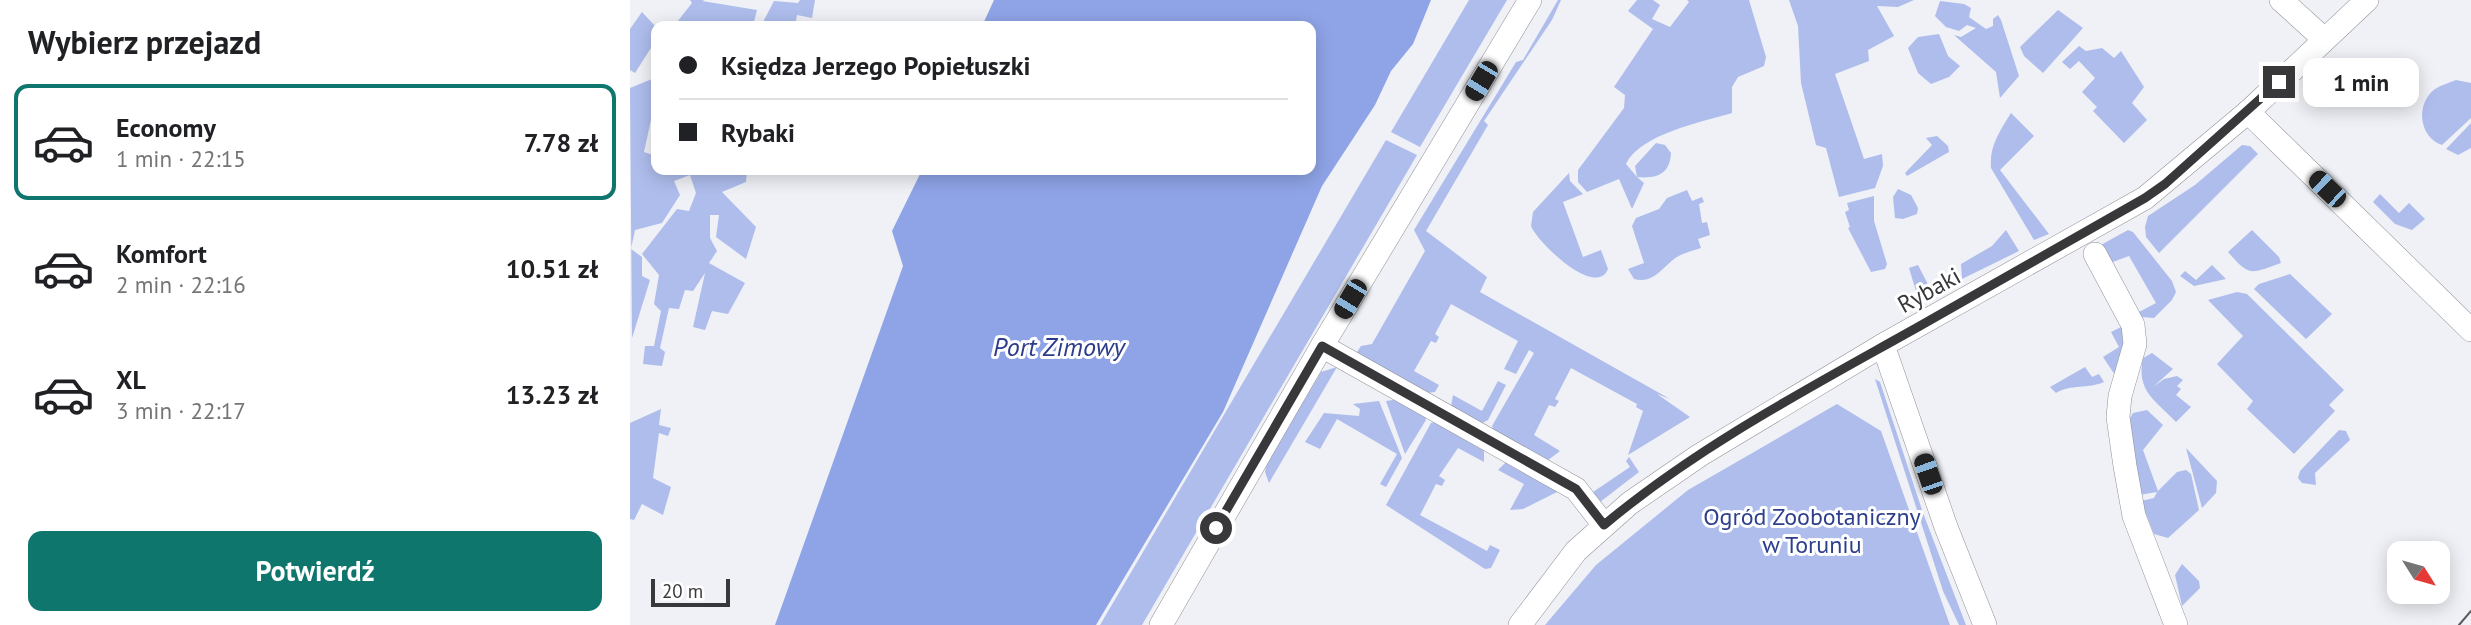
<!DOCTYPE html>
<html lang="pl">
<meta charset="utf-8">
<style>
:root{--surface:#fff;--page:#f2f2f2;--text:#202124;--muted:#757577;--line:#e0e0e0;--accent:#0f766e}
body{margin:0;font-family:"PT Sans",sans-serif;background:var(--page);color:var(--text);height:100vh;display:flex;flex-direction:column;font-size:26px;white-space:nowrap}
*{box-sizing:border-box;margin:0}
p{font-size:23px;color:var(--muted)}
.icon{flex:none;width:38px;height:38px;fill:none;stroke:currentColor;stroke-width:2;stroke-linecap:round;stroke-linejoin:round}
.map{position:relative;flex:1;overflow:hidden}
.side{display:flex;flex-direction:column;background:var(--surface);width:630px}
.side>*{flex:none}
.guide{position:absolute;left:21px;top:21px;width:665px;height:154px;border-radius:14px;box-shadow:0 4px 18px #0003;display:grid;align-content:center;height:154px;padding:0 28px;background:var(--surface)}
.needle{width:46px;rotate:127deg}
.tools{position:absolute;left:1757px;top:541px;display:grid;gap:14px}
.tools a{display:grid;place-items:center;width:63px;height:63px;border-radius:14px;background:var(--surface);box-shadow:0 4px 18px #0003;font-size:35px}
.scale{position:absolute;left:21px;bottom:18px;width:79px;box-sizing:border-box;padding-left:7px;border:4px solid #38383a;border-top:0;font-size:19px;line-height:24px;white-space:nowrap;color:#38383a;-webkit-text-stroke:5px #fff;paint-order:stroke}
.end{position:absolute;width:32px;height:32px;margin:-16px;border:9px solid #38383a;background:#fff;box-shadow:0 0 0 4px #fff}
.from{border-radius:50%}
.bubble{position:absolute;height:49px;border-radius:14px;background:var(--surface);box-shadow:0 4px 18px #0003;font-size:23px;font-weight:800;line-height:49px;text-align:center}
.car{position:absolute;width:21px;height:42px;margin:-21px -10px;border-radius:9px;box-shadow:0 0 5px 2px #0007;background:linear-gradient(#222 24%,#8ab4d8 0 40%,#222 0 76%,#8ab4d8 0 86%,#222 0)}
.guide b{display:flex;align-items:center;gap:24px;height:66px;font-size:26px}
.guide b+b{border-top:2px solid var(--line)}
.guide i{width:18px;height:18px;background:var(--text)}
ul{padding:0;list-style:none}
li{display:flex;align-items:center;gap:21px;height:116px;margin:0 14px 10px;padding:0 14px;border:4px solid transparent;border-radius:14px}
li div{flex:1}
li b{display:block;font-size:26px}
li em{font-style:normal;font-weight:800}
li.selected{border-color:var(--accent)}
li>.icon{width:63px;height:63px;stroke-width:1.5}
h2{padding:0 28px;font-size:32px;line-height:84px}
.primary-button{display:flex;gap:14px;margin-top:auto;padding:14px 28px}
.primary-button a{flex:1;height:80px;border-radius:14px;background:var(--accent);color:#fff;font-size:28px;font-weight:800;line-height:80px;text-align:center}
main{display:flex;flex:1;min-height:0}
.map>svg:first-child{display:block}
.green{fill:#aebdec}
.water{fill:#8fa4e7}
.lines{fill:none;stroke-linecap:round;stroke-linejoin:round}
.minor-casing{stroke:#909297;stroke-width:24}
.minor{stroke:#fff;stroke-width:23}
.tram{stroke:#595a5c;stroke-width:2}
.route{stroke:#38383a;stroke-width:9}
.labels{text-anchor:middle;dominant-baseline:central;stroke-width:6;stroke-linejoin:round;paint-order:stroke}
.street-label{font-size:24px;fill:#38383a;stroke:#fff}
.park-label{font-size:24px;fill:#2d3e8c;stroke:#fff}
.water-label{font-size:26px;font-style:italic;fill:#2c3c8a;stroke:#fff}
</style>
<main>
<section class="side">
<h2>Wybierz przejazd</h2>
<ul>
<li class="selected"><svg class="icon" aria-label="car" viewBox="0 0 24 24"><path d="M5 17H2v-5l4-1 3-4h7l3 4 3 1v5h-3M9 17h6M6 11h13"/><circle cx="7" cy="17" r="2"/><circle cx="17" cy="17" r="2"/></svg><div><b>Economy</b><p>1 min · 22:15</p></div><em>7.78 zł</em></li>
<li><svg class="icon" aria-label="car" viewBox="0 0 24 24"><path d="M5 17H2v-5l4-1 3-4h7l3 4 3 1v5h-3M9 17h6M6 11h13"/><circle cx="7" cy="17" r="2"/><circle cx="17" cy="17" r="2"/></svg><div><b>Komfort</b><p>2 min · 22:16</p></div><em>10.51 zł</em></li>
<li><svg class="icon" aria-label="car" viewBox="0 0 24 24"><path d="M5 17H2v-5l4-1 3-4h7l3 4 3 1v5h-3M9 17h6M6 11h13"/><circle cx="7" cy="17" r="2"/><circle cx="17" cy="17" r="2"/></svg><div><b>XL</b><p>3 min · 22:17</p></div><em>13.23 zł</em></li>
</ul>
<div class="primary-button"><a>Potwierdź</a></div>
</section>
<div class="map">
<svg width="1841" height="625" viewBox="0 0 1841 625">
<rect width="100%" height="100%" fill="#eff1f6"/>
<g class="green">
<path d="M60,0H75L72,1L127,10L123,26H44L62,3Z"/>
<path d="M170,0H185L182,18L167,15L165,26H131L144,1L168,3Z"/>
<path d="M839,0H877L790,147L761,132Z"/>
<path d="M928,0H931L922,20L854,121L858,125L796,231L857,277L850,292L1040,399L1027,394L1060,417L998,455L1013,411L1006,407L1007,404L941,368L925,399L929,401L925,407L919,405L904,435L930,451L917,461L864,431L862,426L904,353L899,350L886,374L874,369L888,341L821,304L805,334L809,337L806,343L801,341L784,371L809,385L805,392L795,393L725,355L731,346L742,344L795,251L784,230L886,62L893,60Z"/>
<path d="M1007,0H1023L1030,5L1022,19L1040,27L1059,2L1057,0H1119L1136,57L1134,66L1108,77L1102,87V113C1072,122 1010,134 996,164L1007,177L1005,166L1026,143L1035,145L1041,153C1040,174 1027,179 1007,177L1014,183L1002,209L989,179L957,192L948,182V170L994,108L995,95L984,87L1023,29L998,11Z"/>
<path d="M1159,0H1284L1268,7L1247,6L1264,36L1238,50L1239,61L1205,74L1234,159L1252,154L1253,166L1245,188L1209,197L1196,148L1186,145L1171,83L1168,26Z"/>
<path d="M1310,1L1334,4L1341,8L1339,17L1356,29L1363,26V19L1368,15L1371,20L1389,76L1370,98L1366,72L1324,35L1331,37L1346,28L1337,25L1329,31L1316,27L1305,16Z"/>
<path d="M1428,10L1453,28L1413,73L1394,56L1390,47Z"/>
<path d="M12,12L26,27V40L5,73L0,70V29Z"/>
<path d="M1309,34L1318,56L1330,66L1319,77L1301,84L1288,73L1278,48L1288,37Z"/>
<path d="M1449,46L1456,51L1472,48L1484,58L1491,51L1514,87L1502,103L1517,120L1494,143L1463,111L1467,107L1452,92L1465,78L1449,61L1440,69L1432,62Z"/>
<path d="M22,79L26,83V97L14,152L26,156V170H117L116,182L92,192L126,227L116,259L86,237L89,215H80V238L87,251L79,263L115,283L98,314L82,311L75,330L63,327L75,273L63,291L55,290L49,309L39,308L30,348L35,352L32,366L13,364L15,346H24L31,311L24,304L29,275L12,254L47,209L59,211L66,193L60,175L44,181L50,195L32,223L5,230L1,249L12,257V276L20,280L2,338L0,88Z"/>
<path d="M1826,80L1841,83V118L1812,145C1789,137 1785,104 1805,89C1811,85 1819,83 1826,80Z"/>
<path d="M1381,113L1404,136L1370,170L1419,234L1404,240L1361,168C1359,146 1370,131 1381,113Z"/>
<path d="M1841,123V148L1828,155L1816,149Z"/>
<path d="M1307,136L1318,146L1319,152L1277,176L1275,173L1302,145L1296,138Z"/>
<path d="M756,140L787,155L512,625H470Z"/>
<path d="M1612,145L1620,146L1628,154L1529,253L1516,237L1515,227L1518,216L1565,185Z"/>
<path d="M939,173L940,181L953,194L933,202L953,257L971,250L978,269C966,299 907,242 901,226L903,212Z"/>
<path d="M1268,189L1281,195L1288,208L1287,214L1273,219L1265,218L1263,197Z"/>
<path d="M1057,190L1062,201L1072,197L1074,202L1069,204L1072,223L1077,222L1080,235L1068,239L1071,248C1062,251 1052,253 1044,259C1031,269 1023,284 1004,279L998,269L1014,263L1002,226L1006,218L1029,209L1037,198Z"/>
<path d="M1750,194L1769,213L1779,203L1795,219L1782,230L1765,224L1743,202Z"/>
<path d="M1244,196V221L1257,264L1255,269L1241,272L1218,228L1220,227L1215,212L1219,210L1217,203Z"/>
<path d="M1376,230L1389,251L1332,279L1331,264L1362,246Z"/>
<path d="M1498,230L1503,232L1542,281L1546,292L1542,300L1524,318L1511,317L1507,313L1526,303L1499,256L1480,263L1469,246Z"/>
<path d="M1622,230L1649,257L1651,263C1620,274 1620,277 1598,252Z"/>
<path d="M1288,265L1303,294L1289,301L1279,268Z"/>
<path d="M1582,265L1596,279L1564,286L1550,276L1555,271L1566,280Z"/>
<path d="M1660,274L1702,314L1676,339L1624,289L1629,284Z"/>
<path d="M1607,292L1617,294L1714,390L1699,405L1705,411L1664,454L1617,409L1623,401L1587,364L1613,336L1578,300Z"/>
<path d="M1493,326L1495,342L1485,375L1473,357L1489,347L1481,332Z"/>
<path d="M1522,353L1543,369L1523,387L1534,379L1547,376L1553,380L1547,386L1551,389L1546,395L1561,407L1546,422C1525,400 1506,391 1513,358Z"/>
<path d="M707,367L639,483L635,472L637,462L691,372Z"/>
<path d="M1455,367L1462,377L1469,374L1474,382C1459,389 1440,384 1426,393L1420,387Z"/>
<path d="M1245,379L1250,382L1293,513L1336,625H1329L1313,591Z"/>
<path d="M868,381L876,385L858,420L852,423L821,406L823,395L852,411Z"/>
<path d="M770,399L794,412L796,420L775,454L756,401Z"/>
<path d="M749,401L772,458L756,487L750,484L767,454L707,419L690,449L675,442L694,413L729,416L730,409L723,404Z"/>
<path d="M1207,404L1251,431L1320,625H915L966,565L1058,490Z"/>
<path d="M31,409L29,425L41,428L38,436L29,433L23,478L41,487L33,515L12,504L4,520L0,519V423Z"/>
<path d="M1517,410L1533,425L1513,450L1528,491L1547,472L1556,470L1561,474L1569,510L1538,538L1524,534L1511,501L1524,498L1527,492L1509,495L1500,418L1503,413Z"/>
<path d="M809,421L854,449V462L828,448L809,476L815,480L812,486L806,484L790,515L857,551L860,545L870,550L861,568L855,569L756,505L801,423Z"/>
<path d="M1709,430L1716,431L1720,440L1685,473L1686,485L1672,483L1668,478L1670,471Z"/>
<path d="M1556,448L1587,481L1586,493L1572,508Z"/>
<path d="M999,457L1009,472L970,502L963,492L1000,467L996,461Z"/>
<path d="M878,460L933,489L893,509L880,510L894,484L868,470Z"/>
<path d="M1552,564L1569,581L1570,588L1552,606L1545,575Z"/>
</g>
<path class="water" d="M364,0H801L783,44L761,71L745,105L692,186L593,412L466,625H145L273,266L262,231L292,170H681V26H352Z"/>
<g class="lines">
<g class="minor-casing">
<g id="minor">
<path d="M1651,0L1694,39"/>
<path d="M1618,112L1841,330"/>
<path d="M1465,254L1503,325L1505,344L1490,396L1488,417L1495,466L1504,516L1546,625"/>
<path d="M1253,345L1316,527L1355,625"/>
<path d="M692,346L946,489L974,525"/>
<path d="M531,625L692,346L900,0"/>
<path d="M890,625L946,551L1000,503L1070,455L1253,345L1515,198L1618,112L1737,0"/>
</g>
</g>
<use href="#minor" class="minor"/>
<path class="tram" d="M1829,625L1841,611"/>
</g>
<g class="lines">
<path class="route" d="M586,528L692,346L946,489L974,525C1068,446 1181,387 1288,327C1364,284 1439,241 1515,198L1535,184L1649,82"/>
</g>
<g class="labels">
<g class="street-label">
<text transform="translate(1299 290) rotate(-29)">Rybaki</text>
</g>
<g class="park-label">
<text x="1182" y="516">Ogród Zoobotaniczny<tspan x="1182" dy="28">w Toruniu</tspan></text>
</g>
<g class="water-label">
<text x="429" y="346">Port Zimowy</text>
</g>
</g>
</svg>
<div class="tools">
<a><svg class="needle" viewBox="-14 -14 28 28"><path d="M0-13l5 13h-10z" fill="#e53935"/><path d="M0 13l5-13h-10z" fill="#757577"/></svg></a>
</div>
<div class="scale">20 m</div>
<i class="end from" style="left:586px;top:528px"></i>
<i class="end" style="left:1649px;top:82px"></i>
<div class="bubble" style="left:1673px;top:58px;width:116px">1 min</div>
<i class="car" style="left:851px;top:81px;rotate:211deg"></i>
<i class="car" style="left:1697px;top:189px;rotate:314deg"></i>
<i class="car" style="left:720px;top:299px;rotate:211deg"></i>
<i class="car" style="left:1298px;top:474px;rotate:341deg"></i>
<div class="guide">
<b><i class="from"></i>Księdza Jerzego Popiełuszki</b>
<b><i></i>Rybaki</b>
</div>
</div>
</main>
